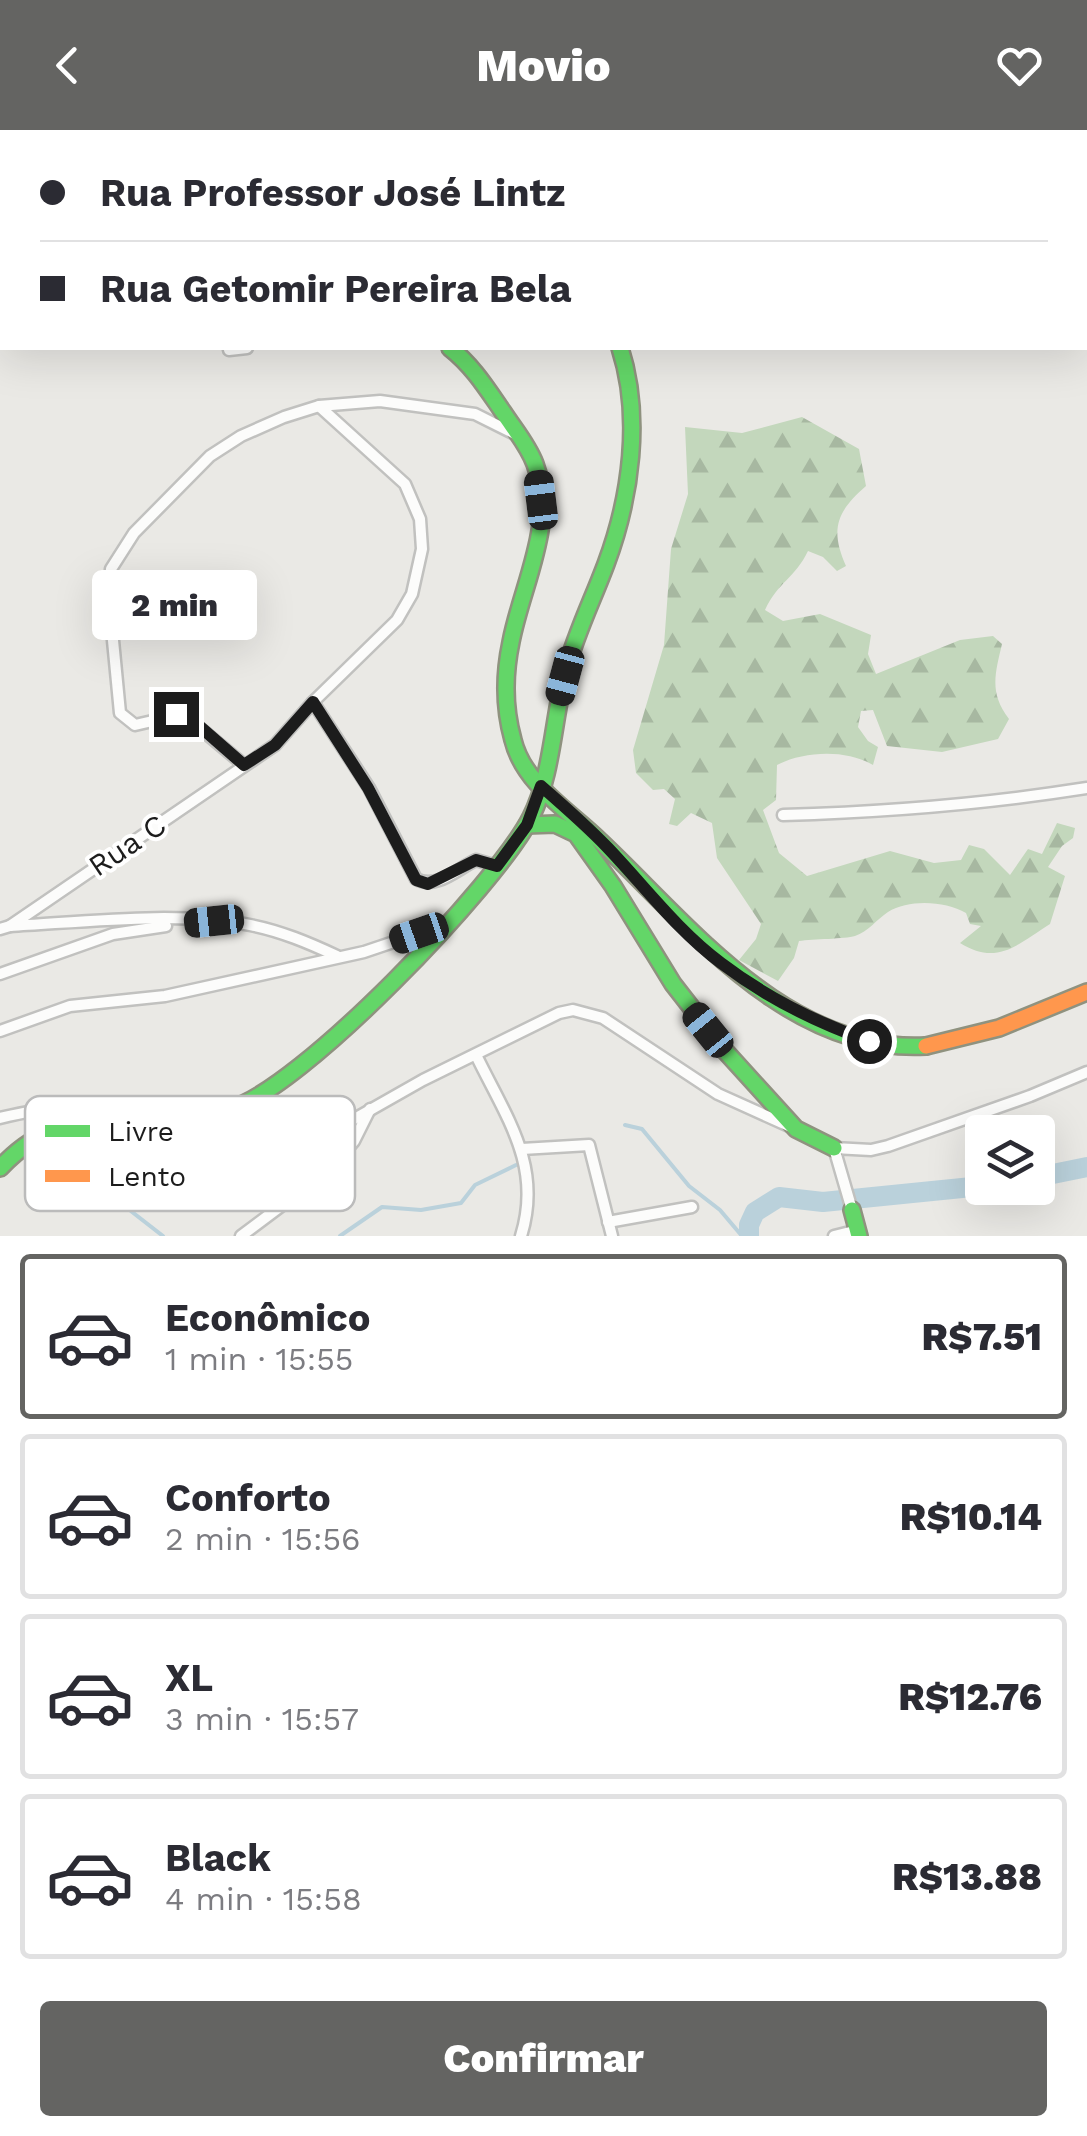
<!DOCTYPE html>
<html lang="pt">
<meta charset="utf-8">
<style>
:root{--surface:#fff;--page:#f7f7f7;--text:#2b2b33;--muted:#7c7c81;--line:#e1e1e2;--accent:#646462}
body{margin:0;font-family:"Work Sans",sans-serif;background:var(--page);color:var(--text);height:100vh;display:flex;flex-direction:column;font-size:38px;white-space:nowrap}
*{box-sizing:border-box;margin:0}
p{font-size:32px;color:var(--muted)}
.icon{flex:none;width:55px;height:55px;fill:none;stroke:currentColor;stroke-width:2;stroke-linecap:round;stroke-linejoin:round}
.map{position:relative;height:1106px;overflow:hidden}
.drawer{display:flex;flex-direction:column;background:var(--surface);flex:1}
.drawer>*{flex:none}
.top-card{position:absolute;left:0px;top:0px;width:1088px;height:220px;box-shadow:0 10px 40px #0002;display:grid;align-content:center;height:220px;padding:0 40px;background:var(--surface)}
.tools{position:absolute;left:965px;top:985px;display:grid;gap:20px}
.tools a{display:grid;place-items:center;width:90px;height:90px;border-radius:10px;background:var(--surface);box-shadow:0 10px 40px #0002;font-size:50px}
.end{position:absolute;width:45px;height:45px;margin:-22px;border:12px solid #1c1c1c;background:#fff;box-shadow:0 0 0 5px #fff}
.from{border-radius:50%}
.bubble{position:absolute;height:70px;border-radius:10px;background:var(--surface);box-shadow:0 10px 40px #0002;font-size:32px;font-weight:800;line-height:70px;text-align:center}
.car{position:absolute;width:30px;height:60px;margin:-30px -15px;border-radius:12px;box-shadow:0 0 8px 2px #0007;background:linear-gradient(#222 24%,#8ab4d8 0 40%,#222 0 76%,#8ab4d8 0 86%,#222 0)}
.top-card b{display:flex;align-items:center;gap:35px;height:95px;font-size:38px}
.top-card b+b{border-top:2px solid var(--line)}
.top-card i{width:25px;height:25px;background:var(--text)}
ul{padding:18px 0 0;list-style:none}
li{display:flex;align-items:center;gap:30px;height:165px;margin:0 20px 15px;padding:0 20px;border:5px solid var(--line);border-radius:10px}
li div{flex:1}
li b{display:block;font-size:38px}
li em{font-style:normal;font-weight:800}
li.current{border-color:var(--accent)}
li>.icon{width:90px;height:90px;stroke-width:1.5}
.button{display:flex;gap:20px;margin-top:auto;padding:20px 40px}
.button a{flex:1;height:115px;border-radius:10px;background:var(--accent);color:#fff;font-size:40px;font-weight:800;line-height:115px;text-align:center}
header{display:flex;justify-content:space-between;align-items:center;height:130px;padding:0 40px;background:var(--accent);color:#fff;font-size:45px;font-weight:800}
.map>svg:first-child{display:block}
.forest{fill:url(#forest-firs)}
.lines{fill:none;stroke-linecap:round;stroke-linejoin:round}
.stream{stroke:#bad1db;stroke-width:4}
.river{stroke:#bad1db;stroke-width:20}
.street-casing{stroke:#c1c1bf;stroke-width:15}
.fast-casing{stroke:#8f927f;stroke-width:20}
.slow-casing{stroke:#8f927f;stroke-width:20}
.path{stroke:#d4c9c6;stroke-width:2.5;stroke-dasharray:5 5;stroke-linecap:butt}
.street{stroke:#fcfcfb;stroke-width:10}
.fast{stroke:#63d668;stroke-width:15}
.slow{stroke:#ff974d;stroke-width:15}
.route{stroke:#1c1c1c;stroke-width:12}
.labels{text-anchor:middle;dominant-baseline:central;stroke-width:8;stroke-linejoin:round;paint-order:stroke}
.street-label{font-size:30px;fill:#1c1c1c;stroke:#fff}
.key{fill:#fff;stroke:#bbb;stroke-width:2.5}
.key-label{font-size:28px;fill:#1c1c1c}
</style>
<header><svg class="icon" aria-label="back" viewBox="0 0 24 24"><path d="M15 5l-7 7 7 7"/></svg>Movio<svg class="icon" aria-label="heart" viewBox="0 0 24 24"><path d="M12 20l-8-8c-3-5 5-10 8-4 3-6 11-1 8 4z"/></svg></header>
<div class="map">
<svg width="1087" height="1106" viewBox="0 0 1087 1106">
<defs>
<pattern id="forest-firs" width="22" height="20" patternUnits="userSpaceOnUse" patternTransform="scale(2.5)"><rect width="22" height="20" fill="#c3d7bc"/><path d="M5 1l3.5 6h-7zM16 11l3.5 6h-7z" fill="#a7b8a1"/></pattern>
</defs>
<rect width="100%" height="100%" fill="#eae9e5"/>
<path class="forest" d="M802,287L859,319L866,356C836,382 830,400 846,436L837,441L823,427L808,421C795,448 778,452 765,480L783,491L820,484L871,505L868,524L876,544L960,510L993,506L1002,514C995,544 989,563 1009,589L998,609L942,622L887,616L873,580L861,581L858,597L868,611L878,617L873,635C846,619 804,621 777,635L776,670L763,680L779,723L807,746L890,721L934,733L961,730L969,715L984,719L1010,745L1028,719L1042,724L1057,693L1075,698L1073,708L1062,716L1048,737L1065,746L1050,794C1017,815 997,836 960,813L981,796L970,794L966,783C945,771 909,769 888,782C877,789 868,802 855,806C845,809 813,809 799,811L794,828L778,851L739,830L756,809L761,794L717,728L712,693L691,683L677,696L669,694L675,669L664,659L653,660L636,643L633,620L664,515L671,419L688,364L685,297L742,303Z"/>
<g class="lines">
<g class="stream">
<path d="M625,995L642,999L689,1056L720,1080L742,1106"/>
<path d="M93,1073L118,1071L163,1106"/>
<path d="M340,1106L382,1077L421,1080L461,1073L475,1055L516,1035"/>
</g>
<g class="river">
<path d="M1038,1047L1087,1037"/>
<path d="M749,1106V1095L755,1082L779,1067L823,1072L982,1056"/>
</g>
<g class="street-casing">
<g id="street">
<path d="M536,0L538,2"/>
<path d="M265,2L268,0"/>
<path d="M878,2L879,0"/>
<path d="M972,2L974,0"/>
<path d="M229,220L247,218"/>
<path d="M313,572L369,658L416,749C436,760 457,739 476,730L497,736"/>
<path d="M244,635L183,584L135,595L120,583L109,469L111,439L134,403L210,326L241,306L284,287L319,276L380,271L475,284L515,304"/>
<path d="M783,685C886,682 986,674 1087,658"/>
<path d="M10,796L275,615L313,572L397,490L412,464L422,419L420,389L405,354L319,276"/>
<path d="M0,799L10,796C84,792 178,781 250,795C281,801 309,813 337,826"/>
<path d="M0,844L113,804L166,796"/>
<path d="M0,901L70,876L165,866L364,822L441,796"/>
<path d="M476,925C506,987 543,1036 521,1106"/>
<path d="M183,987L248,1008L306,1009L349,992L423,950L559,883L573,880L603,888L718,964L791,997"/>
<path d="M0,988C46,977 75,972 121,984"/>
<path d="M522,1019L589,1015L612,1106"/>
<path d="M852,1080L834,1018L871,1020L888,1016L1030,966L1087,942"/>
<path d="M608,1092L692,1077"/>
<path d="M241,1106L329,1040L354,1011L370,979"/>
<path d="M834,1106L858,1100"/>
</g>
</g>
<g class="fast-casing">
<g id="fast">
<path d="M340,0L343,2"/>
<path d="M450,218C473,236 487,259 503,282C514,299 528,315 535,334C557,393 522,454 511,512C504,545 504,578 513,610C524,655 570,681 601,712C690,796 788,924 926,916"/>
<path d="M527,695L555,694L576,704L613,756L673,854L726,922L796,999L834,1018"/>
<path d="M0,1038C20,1017 38,1005 65,996L229,979C298,963 498,753 531,687C553,643 553,587 566,540C576,503 593,469 606,434C631,367 642,286 620,218"/>
<path d="M852,1080L859,1106"/>
</g>
</g>
<g class="slow-casing">
<g id="slow">
<path d="M705,2L707,0"/>
<path d="M926,916L999,898L1087,862"/>
</g>
</g>
<path class="path" d="M859,0V2"/>
<use href="#street" class="street"/>
<use href="#fast" class="fast"/>
<use href="#slow" class="slow"/>
</g>
<g class="lines">
<path class="route" d="M176,584L189,587L244,635L275,615L313,572L368,658L416,750L428,754L476,730L497,736L527,695L541,656C564,676 587,696 608,718C645,757 678,801 721,833C767,868 815,892 869,911"/>
</g>
<g class="labels">
<g class="street-label">
<text transform="translate(127 715) rotate(-34)">Rua C</text>
</g>
</g>
<rect x="25" y="966" width="330" height="115" rx="15" class="key"/>
<rect x="45" y="995" width="45" height="12" fill="#63d668"/>
<rect x="45" y="1040" width="45" height="12" fill="#ff974d"/>
<g class="key-label">
<text x="108" y="1011">Livre</text>
<text x="108" y="1056">Lento</text>
</g>
</svg>
<div class="tools">
<a><svg class="icon" aria-label="layers" viewBox="0 0 24 24"><path d="M12 4l9 5-9 5-9-5zM3 14l9 5 9-5"/></svg></a>
</div>
<i class="end from" style="left:869px;top:911px"></i>
<i class="end" style="left:176px;top:584px"></i>
<div class="bubble" style="left:92px;top:440px;width:165px">2 min</div>
<i class="car" style="left:541px;top:370px;rotate:353deg"></i>
<i class="car" style="left:565px;top:546px;rotate:195deg"></i>
<i class="car" style="left:214px;top:791px;rotate:264deg"></i>
<i class="car" style="left:419px;top:803px;rotate:251deg"></i>
<i class="car" style="left:708px;top:900px;rotate:321deg"></i>
<div class="top-card">
<b><i class="from"></i>Rua Professor José Lintz</b>
<b><i></i>Rua Getomir Pereira Bela</b>
</div>
</div>
<section class="drawer">
<ul>
<li class="current"><svg class="icon" aria-label="car" viewBox="0 0 24 24"><path d="M5 17H2v-5l4-1 3-4h7l3 4 3 1v5h-3M9 17h6M6 11h13"/><circle cx="7" cy="17" r="2"/><circle cx="17" cy="17" r="2"/></svg><div><b>Econômico</b><p>1 min · 15:55</p></div><em>R$7.51</em></li>
<li><svg class="icon" aria-label="car" viewBox="0 0 24 24"><path d="M5 17H2v-5l4-1 3-4h7l3 4 3 1v5h-3M9 17h6M6 11h13"/><circle cx="7" cy="17" r="2"/><circle cx="17" cy="17" r="2"/></svg><div><b>Conforto</b><p>2 min · 15:56</p></div><em>R$10.14</em></li>
<li><svg class="icon" aria-label="car" viewBox="0 0 24 24"><path d="M5 17H2v-5l4-1 3-4h7l3 4 3 1v5h-3M9 17h6M6 11h13"/><circle cx="7" cy="17" r="2"/><circle cx="17" cy="17" r="2"/></svg><div><b>XL</b><p>3 min · 15:57</p></div><em>R$12.76</em></li>
<li><svg class="icon" aria-label="car" viewBox="0 0 24 24"><path d="M5 17H2v-5l4-1 3-4h7l3 4 3 1v5h-3M9 17h6M6 11h13"/><circle cx="7" cy="17" r="2"/><circle cx="17" cy="17" r="2"/></svg><div><b>Black</b><p>4 min · 15:58</p></div><em>R$13.88</em></li>
</ul>
<div class="button"><a>Confirmar</a></div>
</section>
